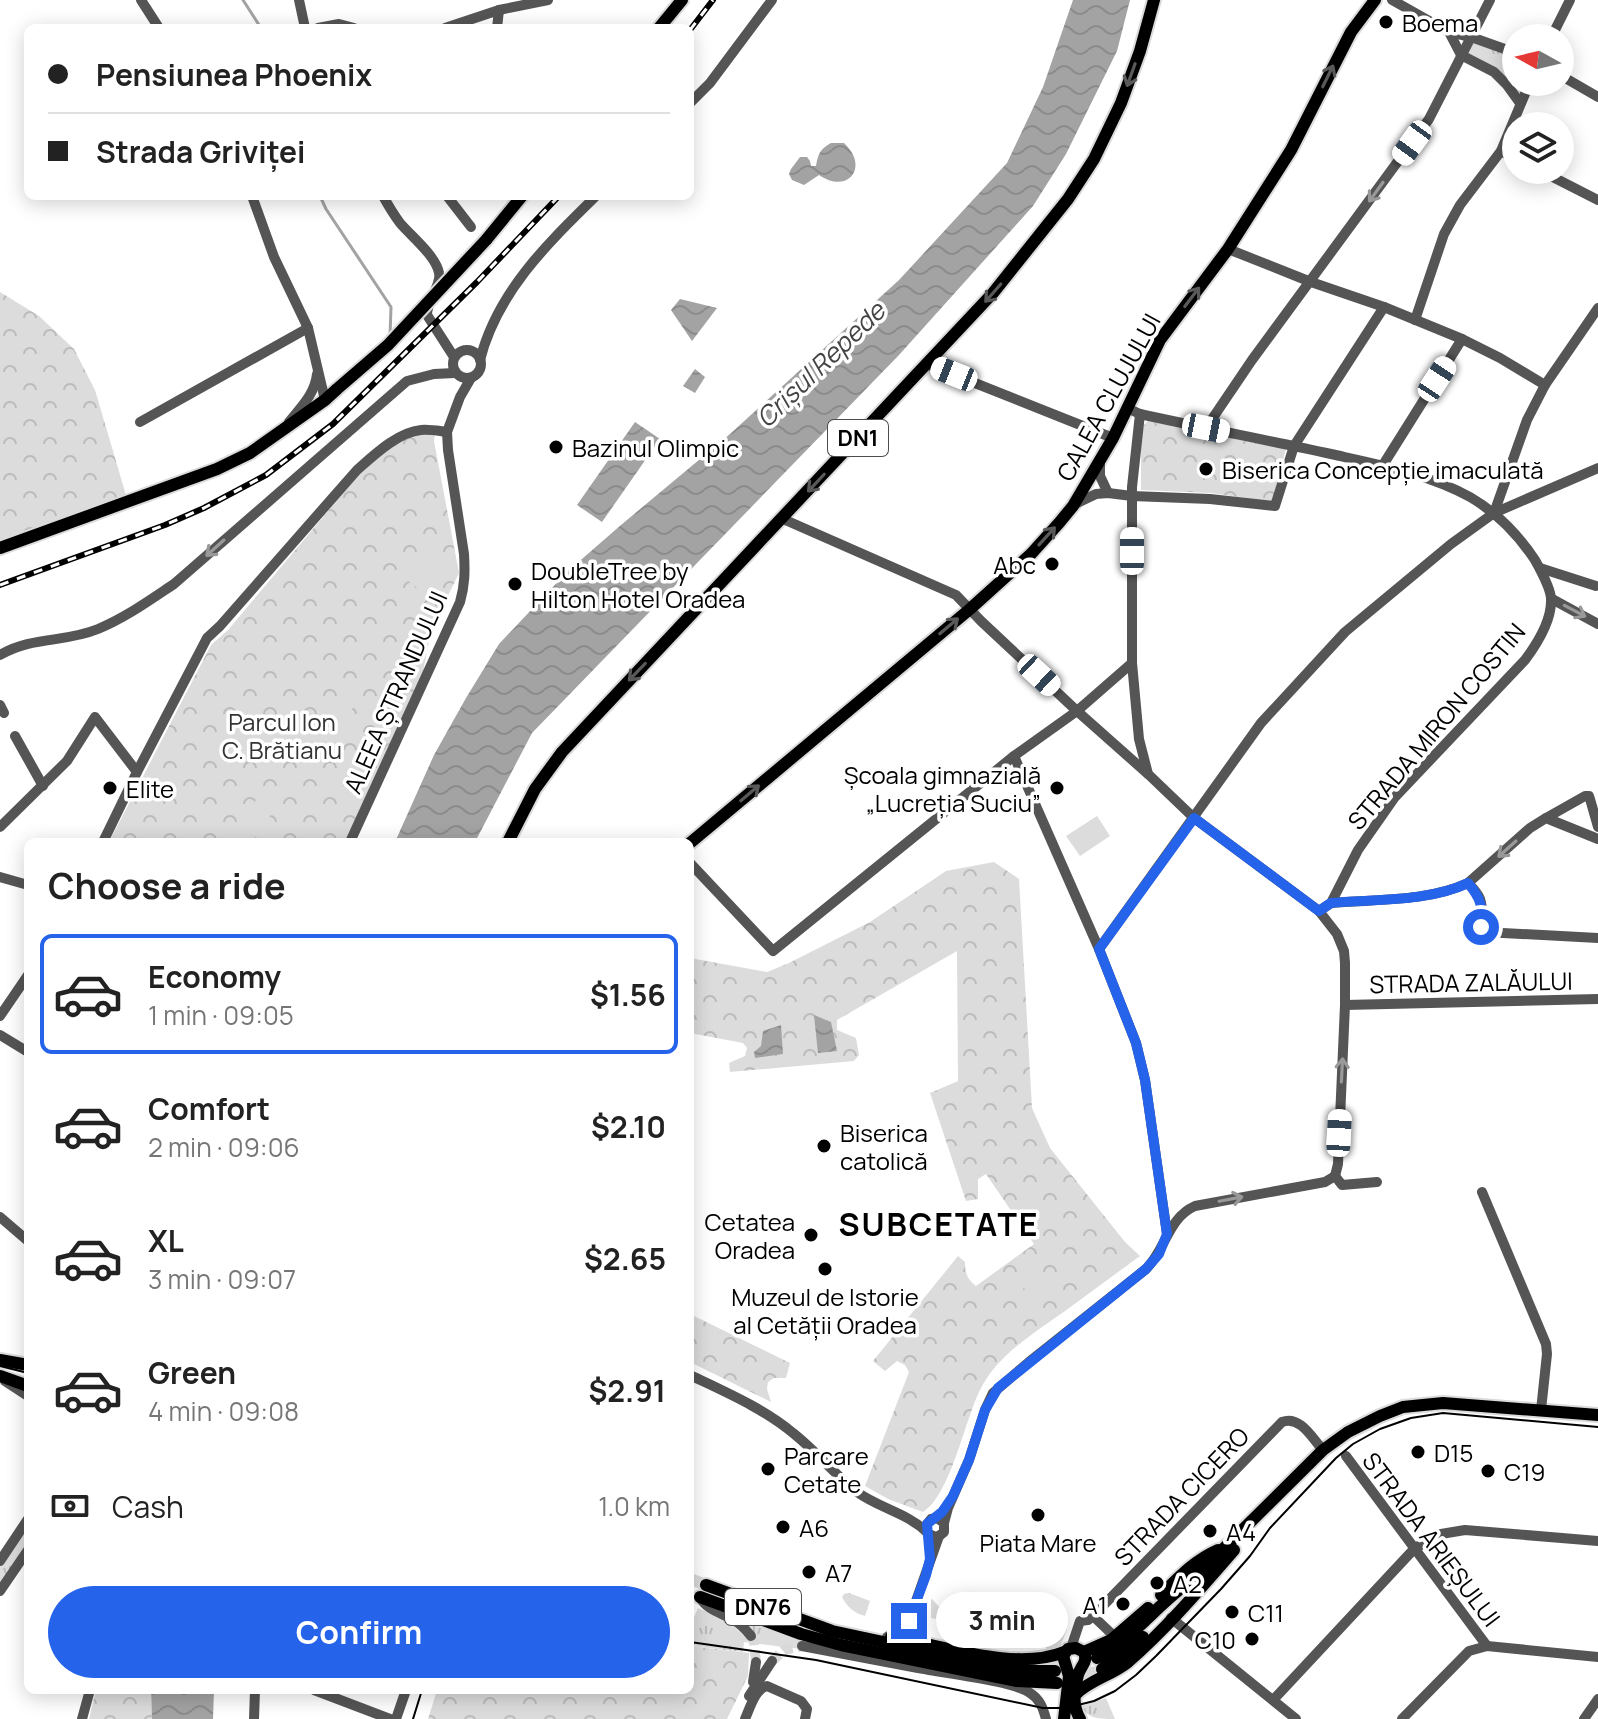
<!DOCTYPE html>
<meta charset="utf-8">
<style>
:root{--surface:#fff;--page:#f6f6f6;--text:#222;--muted:#767676;--line:#e0e0e0;--accent:#2563eb}
body{margin:0;font-family:Manrope,sans-serif;background:var(--page);color:var(--text);height:100vh;display:flex;flex-direction:column;font-size:30px;white-space:nowrap}
*{box-sizing:border-box;margin:0}
p{font-size:26px;color:var(--muted)}
.icon{flex:none;width:44px;height:44px;fill:none;stroke:currentColor;stroke-width:2;stroke-linecap:round;stroke-linejoin:round}
.map{position:relative;flex:1;overflow:hidden}
.details{position:absolute;left:24px;top:838px;width:670px;height:856px;display:flex;flex-direction:column;background:var(--surface);border-radius:12px;box-shadow:0 4px 20px #0003}
.details>*{flex:none}
.banner{position:absolute;left:24px;top:24px;width:670px;height:176px;border-radius:12px;box-shadow:0 4px 20px #0003;display:grid;align-content:center;height:176px;padding:0 24px;background:var(--surface)}
.needle{width:52px;rotate:278deg}
.buttons{position:absolute;left:1502px;top:24px;display:grid;gap:16px}
.buttons a{display:grid;place-items:center;width:72px;height:72px;border-radius:50%;background:var(--surface);box-shadow:0 4px 20px #0003;font-size:40px}
.end{position:absolute;width:36px;height:36px;margin:-18px;border:10px solid #2563eb;background:#fff;box-shadow:0 0 0 4px #fff}
.from{border-radius:50%}
.bubble{position:absolute;height:56px;border-radius:28px;background:var(--surface);box-shadow:0 4px 20px #0003;font-size:26px;font-weight:700;line-height:56px;text-align:center}
.car{position:absolute;width:24px;height:48px;margin:-24px -12px;border-radius:10px;box-shadow:0 0 6px 2px #0007;background:linear-gradient(#fff 24%,#345 0 40%,#fff 0 76%,#345 0 86%,#fff 0)}
.banner b{display:flex;align-items:center;gap:28px;height:76px;font-size:30px}
.banner b+b{border-top:2px solid var(--line)}
.banner i{width:20px;height:20px;background:var(--text)}
ul{padding:0;list-style:none}
li{display:flex;align-items:center;gap:24px;height:120px;margin:0 16px 12px;padding:0 8px;border:4px solid transparent;border-radius:12px}
li div{flex:1}
li b{display:block;font-size:30px}
li em{font-style:normal;font-weight:700}
li.on{border-color:var(--accent)}
li>.icon{width:72px;height:72px;stroke-width:1.5}
h2{padding:0 24px;font-size:36px;line-height:96px}
.pay{display:flex;align-items:center;gap:20px;height:88px;padding:0 24px;font-size:30px}
.pay p{margin-inline-start:auto}
.button{display:flex;gap:16px;margin-top:auto;padding:16px 24px}
.button a{flex:1;height:92px;border-radius:48px;background:var(--accent);color:#fff;font-size:32px;font-weight:700;line-height:92px;text-align:center}
.map>svg:first-child{display:block}
.grass{fill:url(#grass-tufts)}
.park{fill:url(#park-crowns)}
.pitch{fill:#dcdcdc}
.water{fill:url(#water-waves)}
.lines{fill:none;stroke-linecap:round;stroke-linejoin:round}
.stream{stroke:#a3a3a3;stroke-width:3}
.minor-tunnel{stroke:#d9d9d9;stroke-width:10;stroke-dasharray:10 5;stroke-linecap:butt}
.major-tunnel{stroke:#d9d9d9;stroke-width:12;stroke-dasharray:12 6;stroke-linecap:butt}
.major-casing{stroke:#dbdbdb;stroke-width:16}
.minor{stroke:#555;stroke-width:10}
.major{stroke:#000;stroke-width:12}
.tram{stroke:#000;stroke-width:2}
.rail-casing{stroke:#000;stroke-width:6}
.rail{stroke:#fff;stroke-width:3;stroke-dasharray:9;stroke-linecap:butt}
.major-bridge-casing{stroke:#dbdbdb;stroke-width:16;stroke-linecap:butt}
.major-bridge{stroke:#000;stroke-width:12}
.oneway{stroke:#595959}
.oneway2{stroke:#999}
.route{stroke:#2563eb;stroke-width:10}
.poi-dot{fill:#000;stroke:#fff;stroke-width:3}
.labels{text-anchor:middle;dominant-baseline:central;stroke-width:7;stroke-linejoin:round;paint-order:stroke}
.shield{fill:#fff;stroke:#4c4c4c;stroke-width:2}
.shield-label{font-size:22px;font-weight:bold;fill:#000}
.poi-label{font-size:24px;fill:#000;stroke:#fff;text-anchor:start}
.street-label{font-size:24px;fill:#000;stroke:#fff}
.park-label{font-size:24px;fill:#333;stroke:#fff}
.water-label{font-size:26px;font-style:italic;fill:#444;stroke:#fff}
.district-label{font-size:32px;font-weight:bold;letter-spacing:2px;fill:#000;stroke:#fff}
</style>
<div class="map">
<svg width="1598" height="1719" viewBox="0 0 1598 1719">
<defs>
<pattern id="grass-tufts" width="24" height="20" patternUnits="userSpaceOnUse" patternTransform="scale(2)"><rect width="24" height="20" fill="#dcdcdc"/><path d="M3 7l-1-3M5 7V3M7 7l1-3M15 17l-1-3M17 17v-4M19 17l1-3" fill="none" stroke="#bbb"/></pattern>
<pattern id="park-crowns" width="20" height="18" patternUnits="userSpaceOnUse" patternTransform="scale(2)"><rect width="20" height="18" fill="#dcdcdc"/><path d="M2 6a3 3 0 1 1 6 0M12 15a3 3 0 1 1 6 0" fill="none" stroke="#bbb"/></pattern>
<pattern id="water-waves" width="16" height="10" patternUnits="userSpaceOnUse" patternTransform="scale(2)"><rect width="16" height="10" fill="#a3a3a3"/><path d="M0 5q4-4 8 0t8 0" fill="none" stroke="#8b8b8b"/></pattern>
</defs>
<rect width="100%" height="100%" fill="#fff"/>
<g class="grass">
<path d="M1471,37L1516,53V82H1530L1520,103L1507,85L1461,55Z"/>
<path d="M28,1527V1550L0,1591V1567Z"/>
<path d="M849,1593L870,1601L865,1616C854,1613 847,1607 842,1597L844,1594Z"/>
<path d="M932,1599L943,1611L947,1620L920,1617L919,1615L923,1602Z"/>
<path d="M698,1608C719,1617 731,1621 747,1639L755,1634L746,1624L747,1619L802,1639L801,1649L744,1642L743,1652L691,1646L690,1627Z"/>
<path d="M1062,1628L1067,1629L1062,1642L1056,1652L1047,1650L1045,1645L1049,1634Z"/>
<path d="M1106,1698L1115,1719C1100,1719 1087,1719 1081,1706Z"/>
</g>
<g class="park">
<path d="M0,292L39,316L74,349L95,390L128,502L0,548Z"/>
<path d="M1148,421L1286,449L1272,502L1211,493L1141,490V428Z"/>
<path d="M423,433L435,434L434,441L459,573L431,631L420,688L347,842H109L211,645L228,630L361,472L400,439Z"/>
<path d="M994,862L1019,879L1032,1108L1050,1148L1125,1242L1140,1256C1115,1274 1090,1293 1065,1311C1034,1333 997,1355 980,1390C965,1420 950,1496 923,1512L888,1499L865,1486L909,1372L905,1365L897,1361L885,1371L873,1361L958,1256L965,1262C965,1273 967,1279 976,1286L1034,1244L986,1174L978,1179V1199L966,1201L930,1093L958,1081L957,951L837,1020V1030L856,1038L859,1055L854,1061L730,1072L729,1063L745,1056L747,1048L743,1043L690,1033V958L767,972L789,963L870,922L946,871Z"/>
<path d="M690,1314L790,1363L786,1378H774L768,1382L767,1389L771,1402L690,1362Z"/>
<path d="M690,1646L749,1653L748,1676L727,1719H428L437,1690H690Z"/>
<path d="M96,1690H151L152,1719H89Z"/>
</g>
<g class="pitch">
<path d="M427,558L449,574L431,598L409,582Z"/>
<path d="M343,694L356,703L342,724L329,715Z"/>
<path d="M317,728L330,738L315,759L302,749Z"/>
<path d="M267,783L284,796L252,842H238L232,837Z"/>
<path d="M1097,816L1110,836L1080,856L1066,836Z"/>
<path d="M1031,1278L1044,1296L1033,1302L1022,1285Z"/>
</g>
<g class="water">
<path d="M1073,0H1130L1117,51L1066,154L1033,206L899,355L532,733L475,842H395L434,755L466,698L499,644L567,572L621,525L730,434L899,280L1007,163L1043,87Z"/>
<path d="M831,143H844C870,167 848,195 819,175L804,185L792,180L789,174L791,169L800,157H807L810,161L811,166H816C818,154 820,149 831,143Z"/>
<path d="M680,299L717,308L692,341L671,310Z"/>
<path d="M695,369L705,377L695,393L683,386Z"/>
<path d="M635,422L660,439L602,522L577,505Z"/>
<path d="M814,1015L831,1022L837,1051L818,1053Z"/>
<path d="M781,1025L783,1054L755,1058L754,1052L761,1046L763,1031Z"/>
<path d="M151,1690H214L213,1719H152Z"/>
</g>
<g class="lines">
<g class="stream">
<path d="M243,0L261,28"/>
<path d="M320,196L326,209L391,307L390,336"/>
</g>
<g class="minor-tunnel">
<path d="M751,1636L754,1642L756,1662"/>
<path d="M772,1661L784,1650L802,1646"/>
</g>
<g class="major-tunnel">
<path d="M690,1579L706,1585"/>
<path d="M1068,1681L1084,1677L1102,1669"/>
</g>
<g class="major-casing">
<g id="major">
<path d="M659,28L682,0"/>
<path d="M486,240L522,196"/>
<path d="M0,548L217,469L250,453L325,400L337,389"/>
<path d="M508,842L535,789L562,752L993,293L1068,199L1094,159L1121,103L1140,51L1154,0"/>
<path d="M690,843L970,609L1031,554L1059,523L1073,506L1113,438L1160,340L1228,249L1291,150L1351,32L1375,0"/>
<path d="M0,1360L28,1365"/>
<path d="M0,1376L28,1386"/>
<path d="M706,1585L832,1631L1019,1671H1055"/>
<path d="M1161,1595C1179,1577 1195,1560 1218,1550"/>
<path d="M700,1597L801,1634L841,1645L1017,1681L1057,1683"/>
<path d="M891,1637C942,1645 1015,1672 1064,1652"/>
<path d="M1084,1652L1111,1640L1148,1608"/>
<path d="M1097,1658C1134,1638 1158,1603 1192,1580L1323,1450L1348,1432L1380,1416L1403,1407L1443,1403L1598,1415"/>
<path d="M1102,1669L1143,1637"/>
<path d="M1076,1694C1090,1680 1112,1675 1128,1662C1166,1629 1201,1588 1234,1550"/>
<path d="M1064,1719L1069,1676L1063,1656L1068,1649L1076,1648L1084,1652C1088,1663 1081,1665 1078,1675C1074,1690 1072,1705 1080,1719"/>
</g>
</g>
<g class="minor">
<path d="M141,0L159,28"/>
<path d="M299,0L305,28"/>
<path d="M1392,0L1449,32L1471,37L1516,53"/>
<path d="M318,28L339,24L354,28"/>
<path d="M445,28L499,10L548,0"/>
<path d="M497,28L499,10"/>
<path d="M1449,32L1461,55L1494,72L1507,85L1520,103"/>
<path d="M1551,38L1570,0"/>
<path d="M1560,75L1598,97"/>
<path d="M690,103L710,83L772,0"/>
<path d="M1501,151L1516,159"/>
<path d="M1539,170L1598,200"/>
<path d="M252,196L274,257L308,328L325,400"/>
<path d="M383,196C388,205 394,215 400,223C411,236 436,256 439,273C442,284 427,300 427,315L454,357"/>
<path d="M447,196L471,227"/>
<path d="M1228,249L1311,282L1384,307L1462,339L1500,358L1545,385"/>
<path d="M1415,320L1444,234L1460,205L1501,151L1530,82"/>
<circle cx="467" cy="364" r="14"/>
<path d="M480,360C497,292 548,243 596,196"/>
<path d="M927,364L1113,438"/>
<path d="M1127,408L1140,414C1203,428 1267,440 1331,454C1376,464 1429,474 1470,497C1496,512 1519,536 1535,560C1540,569 1551,590 1551,599C1552,620 1537,644 1525,660L1395,797L1358,850L1331,903L1319,911"/>
<path d="M1140,414L1132,487V663L1139,739L1148,774"/>
<path d="M140,422L308,328"/>
<path d="M289,422C301,407 315,394 317,374"/>
<path d="M1206,428L1252,360L1429,119L1490,0"/>
<path d="M1100,461V476L1108,493"/>
<path d="M1383,465L1462,339"/>
<path d="M1073,505L1096,494L1108,493L1132,496L1210,499L1275,506L1294,446L1384,307"/>
<path d="M1494,513L1527,420L1545,385L1598,308"/>
<path d="M783,519L956,595L981,621L1077,711L1148,774L1194,818L1319,911L1337,934L1344,951L1345,963V1005L1338,1164L1335,1176"/>
<path d="M1540,568L1596,586"/>
<path d="M1552,599L1598,624"/>
<path d="M0,655C33,636 64,643 98,629C125,618 150,600 174,584L407,381L434,374L455,373"/>
<path d="M0,705L4,713"/>
<path d="M15,736L43,786"/>
<path d="M1014,756L1099,949L1136,1043L1145,1080L1167,1234"/>
<path d="M1546,818L1585,796H1589L1590,799L1598,827"/>
<path d="M0,827L67,761L95,717L137,772"/>
<path d="M103,842L137,772L207,638L220,626L357,470C374,455 398,432 421,430C429,429 439,431 447,432"/>
<path d="M350,842L460,602C465,585 465,571 464,554L448,450L447,432L460,397L471,378"/>
<path d="M690,863L773,951L1014,756L1077,711L1132,663"/>
<path d="M0,877L28,885"/>
<path d="M1468,883C1473,888 1478,893 1480,899C1484,910 1480,921 1484,932L1598,938"/>
<path d="M1331,903C1376,899 1427,902 1468,883L1530,828L1546,818L1598,839"/>
<path d="M1099,949L1261,723L1345,632L1451,544L1494,513L1598,468"/>
<path d="M1345,1005L1598,999"/>
<path d="M0,1016L28,975"/>
<path d="M0,1035L28,1052"/>
<path d="M1335,1176L1342,1185L1377,1182"/>
<path d="M1482,1192L1546,1344L1547,1354L1541,1410"/>
<path d="M0,1217L28,1241"/>
<path d="M690,1375C725,1392 763,1408 793,1433C816,1451 834,1474 857,1492C879,1508 907,1513 927,1532"/>
<path d="M5,1381L28,1396"/>
<path d="M1346,1456L1487,1646"/>
<path d="M944,1523L937,1518L931,1519L927,1524V1532L934,1537L939,1536L944,1532V1523L948,1508L969,1460L985,1410L993,1393L1029,1362L1146,1269C1166,1249 1168,1218 1195,1206L1325,1182L1335,1176"/>
<path d="M0,1561L28,1519"/>
<path d="M0,1591L28,1550"/>
<path d="M700,1597C707,1611 723,1613 735,1621C742,1625 746,1630 751,1636"/>
<path d="M1093,1616L1115,1637"/>
<path d="M1171,1618L1296,1719"/>
<path d="M887,1637L902,1630L909,1621L939,1536"/>
<path d="M802,1646L918,1668"/>
<path d="M1071,1648L1080,1621L1088,1620L1093,1616L1282,1422C1300,1415 1312,1438 1323,1450"/>
<path d="M908,1659L919,1668C942,1673 1014,1681 1030,1693C1040,1699 1043,1708 1046,1719"/>
<path d="M753,1682L756,1662"/>
<path d="M314,1690L390,1719"/>
<path d="M749,1696L772,1661"/>
<path d="M1273,1700L1415,1548L1441,1534L1465,1530L1598,1541"/>
<path d="M82,1719L90,1690"/>
<path d="M254,1719L255,1690"/>
<path d="M396,1719L406,1690"/>
<path d="M745,1719C750,1708 755,1689 767,1686L801,1701L807,1709L805,1719"/>
<path d="M1402,1719L1469,1651L1487,1646L1598,1657"/>
<path d="M1584,1719L1598,1699"/>
</g>
<use href="#major" class="major"/>
<g class="tram">
<path d="M0,1366L28,1373"/>
<path d="M690,1642L816,1660L1043,1708H1066L1094,1701L1115,1691L1136,1675L1156,1656L1221,1589L1250,1556L1270,1528L1336,1458L1353,1444L1380,1429L1411,1418L1443,1413L1598,1427"/>
<path d="M413,1719L422,1690"/>
</g>
<g class="rail-casing">
<g id="rail">
<path d="M690,30L713,0"/>
<path d="M0,585L165,525L204,508L266,475L333,424L477,282L559,196"/>
</g>
</g>
<use href="#rail" class="rail"/>
<g class="major-bridge-casing">
<path id="major-bridge" d="M337,389L388,345L486,240"/>
</g>
<use href="#major-bridge" class="major-bridge"/>
</g>
<defs><path id="oneway-shaft" d="M-6 0H5M1.5-3L5.5 0L1.5 3" fill="none" stroke-width="1.6" stroke-linecap="round" stroke-linejoin="round" transform="scale(2)"/></defs>
<g class="oneway">
<use href="#oneway-shaft" transform="translate(1131 75) rotate(110)"/>
<use href="#oneway-shaft" transform="translate(1328 76) rotate(-64)"/>
<use href="#oneway-shaft" transform="translate(993 293) rotate(131)"/>
<use href="#oneway-shaft" transform="translate(1192 297) rotate(-53)"/>
<use href="#oneway-shaft" transform="translate(816 483) rotate(133)"/>
<use href="#oneway-shaft" transform="translate(1047 536) rotate(-48)"/>
<use href="#oneway-shaft" transform="translate(949 626) rotate(-40)"/>
<use href="#oneway-shaft" transform="translate(637 672) rotate(134)"/>
<use href="#oneway-shaft" transform="translate(750 793) rotate(-40)"/>
</g>
<g class="oneway2">
<use href="#oneway-shaft" transform="translate(1376 192) rotate(126)"/>
<use href="#oneway-shaft" transform="translate(215 548) rotate(138)"/>
<use href="#oneway-shaft" transform="translate(1575 611) rotate(28)"/>
<use href="#oneway-shaft" transform="translate(1507 849) rotate(138)"/>
<use href="#oneway-shaft" transform="translate(1342 1070) rotate(-87)"/>
<use href="#oneway-shaft" transform="translate(1231 1199) rotate(-11)"/>
</g>
<g class="lines">
<path class="route" d="M909,1621L926,1575L930,1559L927,1524L942,1512L953,1496L969,1460L985,1410L998,1388L1146,1269L1159,1254L1167,1234L1145,1080L1136,1043L1099,949L1194,818L1319,911L1331,903C1375,899 1428,902 1468,883C1482,900 1482,905 1481,927"/>
</g>
<g class="poi-dot">
<circle cx="1386" cy="22" r="8"/>
<circle cx="556" cy="447" r="8"/>
<circle cx="1206" cy="469" r="8"/>
<circle cx="1052" cy="564" r="8"/>
<circle cx="515" cy="584" r="8"/>
<circle cx="110" cy="788" r="8"/>
<circle cx="1057" cy="788" r="8"/>
<circle cx="824" cy="1146" r="8"/>
<circle cx="811" cy="1235" r="8"/>
<circle cx="825" cy="1269" r="8"/>
<circle cx="1418" cy="1452" r="8"/>
<circle cx="768" cy="1469" r="8"/>
<circle cx="1488" cy="1471" r="8"/>
<circle cx="1038" cy="1515" r="8"/>
<circle cx="783" cy="1527" r="8"/>
<circle cx="1210" cy="1531" r="8"/>
<circle cx="809" cy="1572" r="8"/>
<circle cx="1157" cy="1583" r="8"/>
<circle cx="1123" cy="1604" r="8"/>
<circle cx="1232" cy="1612" r="8"/>
<circle cx="1252" cy="1639" r="8"/>
</g>
<g class="labels">
<g class="shield">
<rect x="828" y="420" width="60" height="36" rx="6"/>
<rect x="725" y="1589" width="76" height="36" rx="6"/>
</g>
<g class="shield-label">
<text x="858" y="438">DN1</text>
<text x="763" y="1607">DN76</text>
</g>
<g class="poi-label">
<text x="1402" y="22">Boema</text>
<text x="572" y="447">Bazinul Olimpic</text>
<text x="1222" y="469">Biserica Concepție imaculată</text>
<text x="1036" y="564" text-anchor="end">Abc</text>
<text x="531" y="570">DoubleTree by<tspan x="531" dy="28">Hilton Hotel Oradea</tspan></text>
<text x="1041" y="774" text-anchor="end">Școala gimnazială<tspan x="1041" dy="28">„Lucreția Suciu”</tspan></text>
<text x="126" y="788">Elite</text>
<text x="840" y="1132">Biserica<tspan x="840" dy="28">catolică</tspan></text>
<text x="795" y="1221" text-anchor="end">Cetatea<tspan x="795" dy="28">Oradea</tspan></text>
<text x="825" y="1296" text-anchor="middle">Muzeul de Istorie<tspan x="825" dy="28">al Cetății Oradea</tspan></text>
<text x="1434" y="1452">D15</text>
<text x="784" y="1455">Parcare<tspan x="784" dy="28">Cetate</tspan></text>
<text x="1504" y="1471">C19</text>
<text x="799" y="1527">A6</text>
<text x="1226" y="1531">A4</text>
<text x="1038" y="1542" text-anchor="middle">Piata Mare</text>
<text x="825" y="1572">A7</text>
<text x="1173" y="1583">A2</text>
<text x="1107" y="1604" text-anchor="end">A1</text>
<text x="1248" y="1612">C11</text>
<text x="1236" y="1639" text-anchor="end">C10</text>
</g>
<g class="street-label">
<text transform="translate(1108 397) rotate(-61)">CALEA CLUJULUI</text>
<text transform="translate(395 692) rotate(-66)">ALEEA ȘTRANDULUI</text>
<text transform="translate(1436 726) rotate(-50)">STRADA MIRON COSTIN</text>
<text transform="translate(1471 982) rotate(-1)">STRADA ZALĂULUI</text>
<text transform="translate(1181 1496) rotate(-46)">STRADA CICERO</text>
<text transform="translate(1432 1539) rotate(53)">STRADA ARIEȘULUI</text>
</g>
<g class="park-label">
<text x="282" y="721">Parcul Ion<tspan x="282" dy="28">C. Brătianu</tspan></text>
</g>
<g class="water-label">
<text transform="translate(820 364) rotate(-44)">Crișul Repede</text>
</g>
<g class="district-label">
<text x="939" y="1224">SUBCETATE</text>
</g>
</g>
</svg>
<div class="buttons">
<a><svg class="needle" viewBox="-14 -14 28 28"><path d="M0-13l5 13h-10z" fill="#e53935"/><path d="M0 13l5-13h-10z" fill="#767676"/></svg></a>
<a><svg class="icon" aria-label="layers" viewBox="0 0 24 24"><path d="M12 4l9 5-9 5-9-5zM3 14l9 5 9-5"/></svg></a>
</div>
<i class="end from" style="left:1481px;top:927px"></i>
<i class="end" style="left:909px;top:1621px"></i>
<div class="bubble" style="left:936px;top:1592px;width:132px">3 min</div>
<i class="car" style="left:1412px;top:143px;rotate:216deg"></i>
<i class="car" style="left:954px;top:374px;rotate:292deg"></i>
<i class="car" style="left:1437px;top:379px;rotate:33deg"></i>
<i class="car" style="left:1206px;top:428px;rotate:101deg"></i>
<i class="car" style="left:1132px;top:551px;rotate:0deg"></i>
<i class="car" style="left:1039px;top:675px;rotate:133deg"></i>
<i class="car" style="left:1339px;top:1133px;rotate:3deg"></i>
<div class="banner">
<b><i class="from"></i>Pensiunea Phoenix</b>
<b><i></i>Strada Griviței</b>
</div>
<section class="details">
<h2>Choose a ride</h2>
<ul>
<li class="on"><svg class="icon" aria-label="car" viewBox="0 0 24 24"><path d="M5 17H2v-5l4-1 3-4h7l3 4 3 1v5h-3M9 17h6M6 11h13"/><circle cx="7" cy="17" r="2"/><circle cx="17" cy="17" r="2"/></svg><div><b>Economy</b><p>1 min · 09:05</p></div><em>$1.56</em></li>
<li><svg class="icon" aria-label="car" viewBox="0 0 24 24"><path d="M5 17H2v-5l4-1 3-4h7l3 4 3 1v5h-3M9 17h6M6 11h13"/><circle cx="7" cy="17" r="2"/><circle cx="17" cy="17" r="2"/></svg><div><b>Comfort</b><p>2 min · 09:06</p></div><em>$2.10</em></li>
<li><svg class="icon" aria-label="car" viewBox="0 0 24 24"><path d="M5 17H2v-5l4-1 3-4h7l3 4 3 1v5h-3M9 17h6M6 11h13"/><circle cx="7" cy="17" r="2"/><circle cx="17" cy="17" r="2"/></svg><div><b>XL</b><p>3 min · 09:07</p></div><em>$2.65</em></li>
<li><svg class="icon" aria-label="car" viewBox="0 0 24 24"><path d="M5 17H2v-5l4-1 3-4h7l3 4 3 1v5h-3M9 17h6M6 11h13"/><circle cx="7" cy="17" r="2"/><circle cx="17" cy="17" r="2"/></svg><div><b>Green</b><p>4 min · 09:08</p></div><em>$2.91</em></li>
</ul>
<div class="pay"><svg class="icon" aria-label="cash" viewBox="0 0 24 24"><path d="M3 7h18v10H3z"/><circle cx="12" cy="12" r="2"/></svg>Cash<p>1.0 km</p></div>
<div class="button"><a>Confirm</a></div>
</section>
</div>
